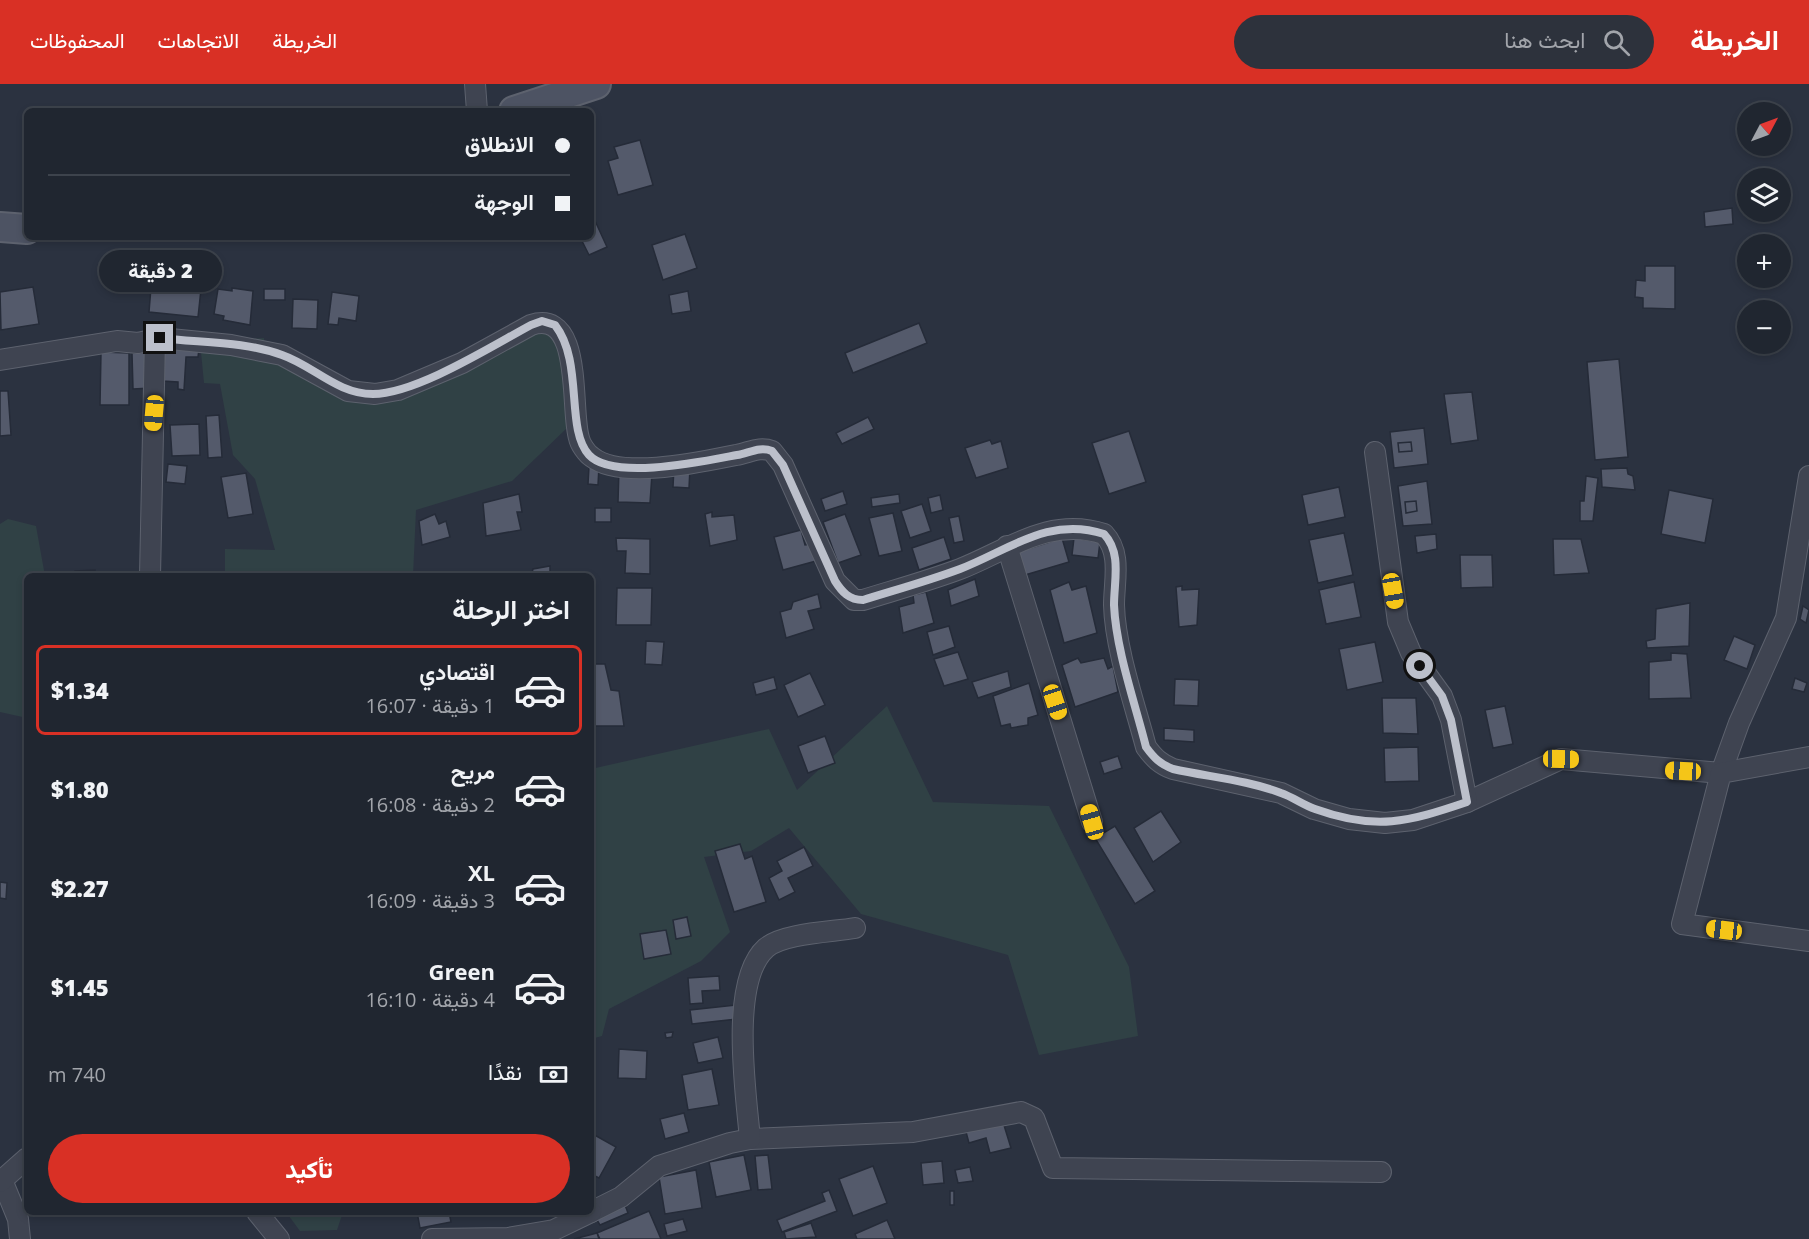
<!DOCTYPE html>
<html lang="ar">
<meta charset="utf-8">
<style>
:root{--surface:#202630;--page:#2d323c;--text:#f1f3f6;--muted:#a2a5ab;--line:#3d434c;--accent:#d93025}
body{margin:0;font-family:"Open Sans",Vazirmatn,sans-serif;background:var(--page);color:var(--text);direction:rtl;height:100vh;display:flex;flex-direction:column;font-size:22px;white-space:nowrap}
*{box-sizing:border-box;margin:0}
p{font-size:20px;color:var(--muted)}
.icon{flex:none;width:33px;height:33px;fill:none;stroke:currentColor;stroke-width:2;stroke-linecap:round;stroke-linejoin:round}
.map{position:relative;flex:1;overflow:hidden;direction:ltr}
.details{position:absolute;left:24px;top:489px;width:570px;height:642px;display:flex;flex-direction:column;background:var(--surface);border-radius:9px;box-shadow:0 3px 9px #0003,0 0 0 2px var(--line);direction:rtl}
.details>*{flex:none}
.hud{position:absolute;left:24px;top:24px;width:570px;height:132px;border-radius:9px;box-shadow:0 3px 9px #0003,0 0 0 2px var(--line);direction:rtl;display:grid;align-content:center;height:132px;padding:0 24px;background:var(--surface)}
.needle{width:39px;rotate:49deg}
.controls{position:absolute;left:1737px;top:18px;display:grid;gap:12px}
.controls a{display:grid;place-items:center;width:54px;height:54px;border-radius:50%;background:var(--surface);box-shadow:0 3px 9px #0003,0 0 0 2px var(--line);font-size:30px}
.end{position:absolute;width:27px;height:27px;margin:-14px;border:8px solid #bcc0cb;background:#111;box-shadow:0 0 0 3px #111}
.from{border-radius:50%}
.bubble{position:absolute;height:42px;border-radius:21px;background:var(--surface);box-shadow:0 3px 9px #0003,0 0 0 2px var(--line);font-size:20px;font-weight:800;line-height:42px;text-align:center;direction:rtl}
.car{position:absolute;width:18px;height:36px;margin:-18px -9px;border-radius:8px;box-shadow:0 0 4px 2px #0007;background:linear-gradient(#f5c518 24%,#345 0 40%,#f5c518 0 76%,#345 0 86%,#f5c518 0)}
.hud b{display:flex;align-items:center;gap:21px;height:57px;font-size:22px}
.hud b+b{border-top:2px solid var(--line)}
.hud i{width:15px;height:15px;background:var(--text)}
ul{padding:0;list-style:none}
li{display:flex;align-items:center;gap:18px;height:90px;margin:0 12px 9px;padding:0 12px;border:3px solid transparent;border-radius:9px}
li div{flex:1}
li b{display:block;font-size:22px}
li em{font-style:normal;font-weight:800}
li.on{border-color:var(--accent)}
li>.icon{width:54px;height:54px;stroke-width:1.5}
h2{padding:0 24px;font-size:27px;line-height:72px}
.pay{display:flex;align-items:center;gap:15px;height:66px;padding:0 24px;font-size:22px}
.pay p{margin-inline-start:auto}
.action{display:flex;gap:12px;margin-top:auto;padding:12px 24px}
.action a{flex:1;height:69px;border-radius:36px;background:var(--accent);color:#fff;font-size:24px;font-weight:800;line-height:69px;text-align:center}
header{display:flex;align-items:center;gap:36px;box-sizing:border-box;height:84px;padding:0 30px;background:var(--accent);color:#fff}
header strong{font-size:28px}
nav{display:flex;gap:33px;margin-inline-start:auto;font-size:21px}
.search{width:420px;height:54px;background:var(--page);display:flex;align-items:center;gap:15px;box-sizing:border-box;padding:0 21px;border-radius:33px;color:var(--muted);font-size:22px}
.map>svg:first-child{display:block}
.green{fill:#304145}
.building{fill:#545a6b;stroke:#252b38;stroke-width:1.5}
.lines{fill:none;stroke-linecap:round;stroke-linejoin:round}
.street-casing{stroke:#5d626e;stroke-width:22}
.secondary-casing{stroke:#5d626e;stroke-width:32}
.street{stroke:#3f4451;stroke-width:20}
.secondary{stroke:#4d5363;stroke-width:28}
.route{stroke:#bcc0cb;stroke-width:8}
</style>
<header>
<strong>الخريطة</strong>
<div class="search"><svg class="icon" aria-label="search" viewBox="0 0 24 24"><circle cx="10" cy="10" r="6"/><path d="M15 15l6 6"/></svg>ابحث هنا</div>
<nav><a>الخريطة</a><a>الاتجاهات</a><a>المحفوظات</a></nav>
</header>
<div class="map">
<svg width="1809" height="1155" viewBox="0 0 1809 1155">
<rect width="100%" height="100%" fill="#2b3240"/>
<g class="green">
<path d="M542,237L567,264L573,294L566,345L512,397L416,426L413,492H225V465L275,466L255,395L233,371L220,300L204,299L200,258L264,254V267L328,296L398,306L449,295Z"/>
<path d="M8,435L36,442L45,492H27V634L0,628V440Z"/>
<path d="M887,622L933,718L1049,722L1129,883L1138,952L1039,971L1008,871L861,830L789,744L751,767L704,773L730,848L701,877L609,925L602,952L591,955V685L769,645L797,706Z"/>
<path d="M286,1128H343L337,1146L300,1147Z"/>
</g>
<g class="building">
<path d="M640,56L653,101L618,111L608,77L618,74L614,63Z"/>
<path d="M1732,124L1733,140L1705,143L1704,128Z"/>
<path d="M591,128L607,163L589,171L580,153H591Z"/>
<path d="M685,150L697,184L663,196L652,161Z"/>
<path d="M1645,182H1675V225L1643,224V214L1635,213L1636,196L1645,197Z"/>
<path d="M152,191L202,196L198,233L149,228Z"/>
<path d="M33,203L39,240L1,246L0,208Z"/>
<path d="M232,204L253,207L250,241L223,236L224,232L214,230L218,205L232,207Z"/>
<rect x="264" y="205" width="21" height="11"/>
<path d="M688,207L691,227L672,230L669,211Z"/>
<path d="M332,208L359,212L356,237L339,234L338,241L328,240Z"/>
<path d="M293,215L318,216L317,245L292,244Z"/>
<path d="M919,239L927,259L853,289L845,269Z"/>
<path d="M163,263L199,265L198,273H186L184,306L178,305V298L162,297Z"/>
<path d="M101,268L129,269V321H100Z"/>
<path d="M150,268L151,304L133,305L132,269Z"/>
<path d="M1619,275L1628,373L1595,376L1587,278Z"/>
<path d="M0,307H8L11,351L0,352Z"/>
<path d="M1472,308L1478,356L1451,360L1444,310Z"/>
<path d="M219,331L222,373L208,374L206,332Z"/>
<path d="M868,333L874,345L842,360L836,349Z"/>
<path d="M199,340L200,371L172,372L170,341Z"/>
<path d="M1424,344L1428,380L1394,384L1390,348Z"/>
<path d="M1129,347L1146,398L1109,410L1092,359Z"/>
<path d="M990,356L992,360L1001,357L1008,384L976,394L965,364Z"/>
<path d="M1411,358L1412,367L1399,368L1398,359Z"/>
<path d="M168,380L187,382L185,400L166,398Z"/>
<path d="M589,382H599L598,401L588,400Z"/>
<path d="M674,383L690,384L689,404L673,403Z"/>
<path d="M619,384L652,390L650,419L618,418Z"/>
<path d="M1627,384L1628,390L1633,392L1635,406L1602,403L1601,385Z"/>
<path d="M246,389L253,430L228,434L221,393Z"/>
<path d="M1586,392L1598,394L1593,437H1580V417H1584Z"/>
<path d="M1427,397L1432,440L1403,442L1398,402Z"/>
<path d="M1339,403L1345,433L1308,441L1302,411Z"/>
<path d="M1669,406L1713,415L1705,459L1661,450Z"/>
<path d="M843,407L847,420L825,427L821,415Z"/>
<path d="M519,410L522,428H517L521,446L486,452L483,419Z"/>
<path d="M899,410L900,419L872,423L871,414Z"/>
<path d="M940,411L943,426L931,429L928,414Z"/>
<path d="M1416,417L1417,427L1406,429L1405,418Z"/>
<path d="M922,420L931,447L910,454L901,427Z"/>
<rect x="595" y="424" width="16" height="14"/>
<path d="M712,428V433L734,431L737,456L710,462L705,430Z"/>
<path d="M893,429L902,467L879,472L869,434Z"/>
<path d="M435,430L439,440L446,437L450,453L422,461L419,437Z"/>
<path d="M845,430L861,471L838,479L823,438Z"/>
<path d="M959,432L964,457L954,459L949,434Z"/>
<path d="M801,446L805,461L811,460L816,477L783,486L774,453Z"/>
<path d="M1344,449L1353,491L1318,499L1309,456Z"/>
<path d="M1436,450L1437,465L1417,469L1415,452Z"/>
<path d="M944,453L951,475L919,486L912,464Z"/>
<path d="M616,454L650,455V490L625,489L626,467H617Z"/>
<path d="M1062,454L1069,478L1025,491L1018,468Z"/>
<path d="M1074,454L1100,458L1098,474L1072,471Z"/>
<path d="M1553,455H1581L1589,489L1554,491Z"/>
<path d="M1460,471H1492L1493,503L1461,504Z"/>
<path d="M550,482V492H531L533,485Z"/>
<path d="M95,486V492H75V487Z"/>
<path d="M975,495L979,512L951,522L948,506Z"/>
<path d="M1069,498L1072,506L1086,502L1097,549L1064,559L1050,506Z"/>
<path d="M1354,498L1361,533L1326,540L1319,506Z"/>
<path d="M1182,502V506L1199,505L1197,541L1179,543L1176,503Z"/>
<path d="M617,504H652L651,541H616Z"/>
<path d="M926,508L934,539L903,549L899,523L914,519L913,511Z"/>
<path d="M818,510L821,524L808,527L814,545L786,554L780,528L791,525L793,518Z"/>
<path d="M1690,519L1689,562L1647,564L1646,557L1655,555L1656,525Z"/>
<path d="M1803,522L1809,526L1806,539L1800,535Z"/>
<path d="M949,542L955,563L933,571L927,548Z"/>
<path d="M1734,552L1755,561L1747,585L1724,576Z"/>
<path d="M646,557L664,558L662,581L645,580Z"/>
<path d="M1375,558L1383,598L1347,606L1339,565Z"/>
<path d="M958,568L968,595L944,602L934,575Z"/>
<path d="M1671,569L1687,570L1691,614L1649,615V578L1671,576Z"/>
<path d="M1078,574L1081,579L1104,574L1108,585L1113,582L1118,608L1075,623L1062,581Z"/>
<path d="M591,580H605L611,606L619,607L624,642H594Z"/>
<path d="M1008,587L1011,603L978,614L972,598Z"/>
<path d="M810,589L825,621L798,633L784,601Z"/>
<path d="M774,593L777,605L756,611L753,599Z"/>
<path d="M1795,594L1807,599L1804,608L1792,605Z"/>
<path d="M1175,595L1199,596L1198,622L1174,621Z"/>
<path d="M1029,599L1038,631L1028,634V641L1011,644L1010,640L1001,642L993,612Z"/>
<path d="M1382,614H1416L1418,650L1383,649Z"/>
<path d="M1505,622L1513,660L1493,664L1485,626Z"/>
<path d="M1164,644L1194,646V658L1164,656Z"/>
<path d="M825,652L835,679L808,689L798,662Z"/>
<path d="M1418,663L1419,697L1385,698L1384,664Z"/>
<path d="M1118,672L1122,684L1104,690L1100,678Z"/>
<path d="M1161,727L1181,758L1153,778L1134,744Z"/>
<path d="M1115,742L1155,807L1135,820L1095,754Z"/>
<path d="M740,760L745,775L752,772L766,818L734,828L715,767Z"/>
<path d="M804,763L813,782L788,794L795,808L779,816L769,794L782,787L777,777Z"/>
<path d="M0,798L7,799L6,815L0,814Z"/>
<path d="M687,833L691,852L676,855L673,836Z"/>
<path d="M666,846L671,870L644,875L640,850Z"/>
<path d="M719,892L720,906L702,907L703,919L690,920L688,894Z"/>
<path d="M736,921L737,935L692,940L690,926Z"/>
<path d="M673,948L672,953L666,954L665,949Z"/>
<path d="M718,953L723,974L698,979L693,959Z"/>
<path d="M619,965L647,967L646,995L618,994Z"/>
<path d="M712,985L719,1021L688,1026L682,991Z"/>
<path d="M684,1029L689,1048L665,1055L660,1035Z"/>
<path d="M1003,1038L1011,1064L990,1069L986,1054L969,1059L966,1048Z"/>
<path d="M591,1049L616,1063L599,1094L591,1090Z"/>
<path d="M744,1071L751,1106L716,1113L709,1078Z"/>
<path d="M768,1071L772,1105L758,1106L755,1072Z"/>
<path d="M942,1077L944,1099L923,1101L921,1079Z"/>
<path d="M873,1082L887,1119L853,1132L839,1095Z"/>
<path d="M970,1083L973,1097L958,1099L955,1086Z"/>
<path d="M696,1086L702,1124L665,1130L659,1093Z"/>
<path d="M829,1106L837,1127L782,1148L777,1136L825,1117L822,1109Z"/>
<rect x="950" y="1107" width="4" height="14"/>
<path d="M625,1121L628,1129L600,1141L596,1134Z"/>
<path d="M649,1127L661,1155H600L597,1149Z"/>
<path d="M417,1128H449L451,1138L420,1144Z"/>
<path d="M683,1135L687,1147L667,1152L664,1140Z"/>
<path d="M887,1136L895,1155H857L855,1150Z"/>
<path d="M811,1139L816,1153L786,1155L784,1148Z"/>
<path d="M597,1149L599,1155H574Z"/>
</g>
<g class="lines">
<g class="street-casing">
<g id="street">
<path d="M475,0L477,27"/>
<path d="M0,276L117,257L138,259L160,254L231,261L282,271L348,307L375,310L398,306L462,279L531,241C584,224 570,326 579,354C580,360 587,370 592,373C621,396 701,378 736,371C749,369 759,362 772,367L783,381L835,497L854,516H863C895,506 928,497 960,485C1008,466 1050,432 1104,450C1122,469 1114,497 1114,521C1115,564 1135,621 1146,663C1154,674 1160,680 1173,685L1281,709L1314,725L1349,735L1385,739L1413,736L1467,718L1561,675L1721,689L1739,639L1786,534L1809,392"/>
<path d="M1375,368L1398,538L1411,569L1442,612L1451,636L1467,718"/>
<path d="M1007,462L1092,738"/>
<path d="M150,492L155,254"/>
<path d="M1809,673L1721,689L1682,840L1809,857"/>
<path d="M750,1055L913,1048L1021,1028L1034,1034L1053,1084L1381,1088"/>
<path d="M2,1096L18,1135L20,1155"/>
<path d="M0,1098L27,1074"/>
<path d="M257,1128L279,1155"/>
<path d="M591,1128L621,1113L659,1082L730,1059L750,1055C746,1009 729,897 766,864C783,849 833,848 855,844"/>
<path d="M432,1155L508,1154L554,1146L591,1128"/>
</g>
</g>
<g class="secondary-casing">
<g id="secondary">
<path d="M514,27L596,0"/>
<path d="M0,143L27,145"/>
</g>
</g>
<use href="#street" class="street"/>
<use href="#secondary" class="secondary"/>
</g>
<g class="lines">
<path class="route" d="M160,254C200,259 244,257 282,271C314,282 337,310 373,310C416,310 492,262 531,241L542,237L555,241C584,278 565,345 589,371C613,397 705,377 737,371C749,369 760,362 772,367L783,381L835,497C842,508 849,516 863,516C895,506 928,497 960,485C1009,466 1049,432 1104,450C1122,469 1114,497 1114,521C1116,566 1135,619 1146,663C1154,674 1160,680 1173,685C1209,693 1247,696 1281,709C1293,713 1303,721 1315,725C1376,747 1408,738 1467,718L1451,636L1442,612L1420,582"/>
</g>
</svg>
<div class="controls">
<a><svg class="needle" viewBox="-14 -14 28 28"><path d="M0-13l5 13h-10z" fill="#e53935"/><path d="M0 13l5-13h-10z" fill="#a2a5ab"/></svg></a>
<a><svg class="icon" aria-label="layers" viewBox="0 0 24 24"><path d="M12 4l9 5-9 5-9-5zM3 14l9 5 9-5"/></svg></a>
<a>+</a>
<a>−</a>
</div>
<i class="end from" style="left:1420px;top:582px"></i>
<i class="end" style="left:160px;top:254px"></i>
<div class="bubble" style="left:99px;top:166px;width:123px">2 دقيقة</div>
<i class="car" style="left:154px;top:329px;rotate:185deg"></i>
<i class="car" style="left:1393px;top:507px;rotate:170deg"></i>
<i class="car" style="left:1055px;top:618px;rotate:162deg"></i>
<i class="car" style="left:1561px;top:675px;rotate:91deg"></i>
<i class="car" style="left:1683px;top:687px;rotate:273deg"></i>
<i class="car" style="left:1092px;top:738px;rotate:344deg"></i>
<i class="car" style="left:1724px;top:846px;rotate:277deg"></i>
<div class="hud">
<b><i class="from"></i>الانطلاق</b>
<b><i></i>الوجهة</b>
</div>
<section class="details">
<h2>اختر الرحلة</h2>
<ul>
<li class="on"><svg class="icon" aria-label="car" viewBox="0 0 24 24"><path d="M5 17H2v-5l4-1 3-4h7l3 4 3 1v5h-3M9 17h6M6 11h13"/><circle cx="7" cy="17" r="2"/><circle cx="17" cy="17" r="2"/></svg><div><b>اقتصادي</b><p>1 دقيقة · 16:07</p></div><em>$1.34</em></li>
<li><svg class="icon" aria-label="car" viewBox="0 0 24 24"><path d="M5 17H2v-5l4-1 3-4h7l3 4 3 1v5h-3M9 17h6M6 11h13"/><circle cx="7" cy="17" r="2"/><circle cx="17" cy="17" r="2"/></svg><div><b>مريح</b><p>2 دقيقة · 16:08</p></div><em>$1.80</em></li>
<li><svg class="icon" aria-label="car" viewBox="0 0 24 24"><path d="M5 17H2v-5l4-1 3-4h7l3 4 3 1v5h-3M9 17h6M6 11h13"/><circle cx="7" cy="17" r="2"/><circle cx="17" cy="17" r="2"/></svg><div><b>XL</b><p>3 دقيقة · 16:09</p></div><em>$2.27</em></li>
<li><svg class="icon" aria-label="car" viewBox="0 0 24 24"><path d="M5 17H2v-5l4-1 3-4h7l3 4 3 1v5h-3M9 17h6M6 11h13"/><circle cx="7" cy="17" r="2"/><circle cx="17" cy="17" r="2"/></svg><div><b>Green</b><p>4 دقيقة · 16:10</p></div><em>$1.45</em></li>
</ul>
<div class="pay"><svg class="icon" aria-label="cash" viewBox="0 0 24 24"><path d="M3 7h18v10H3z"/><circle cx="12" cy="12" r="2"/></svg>نقدًا<p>740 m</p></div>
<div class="action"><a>تأكيد</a></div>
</section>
</div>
